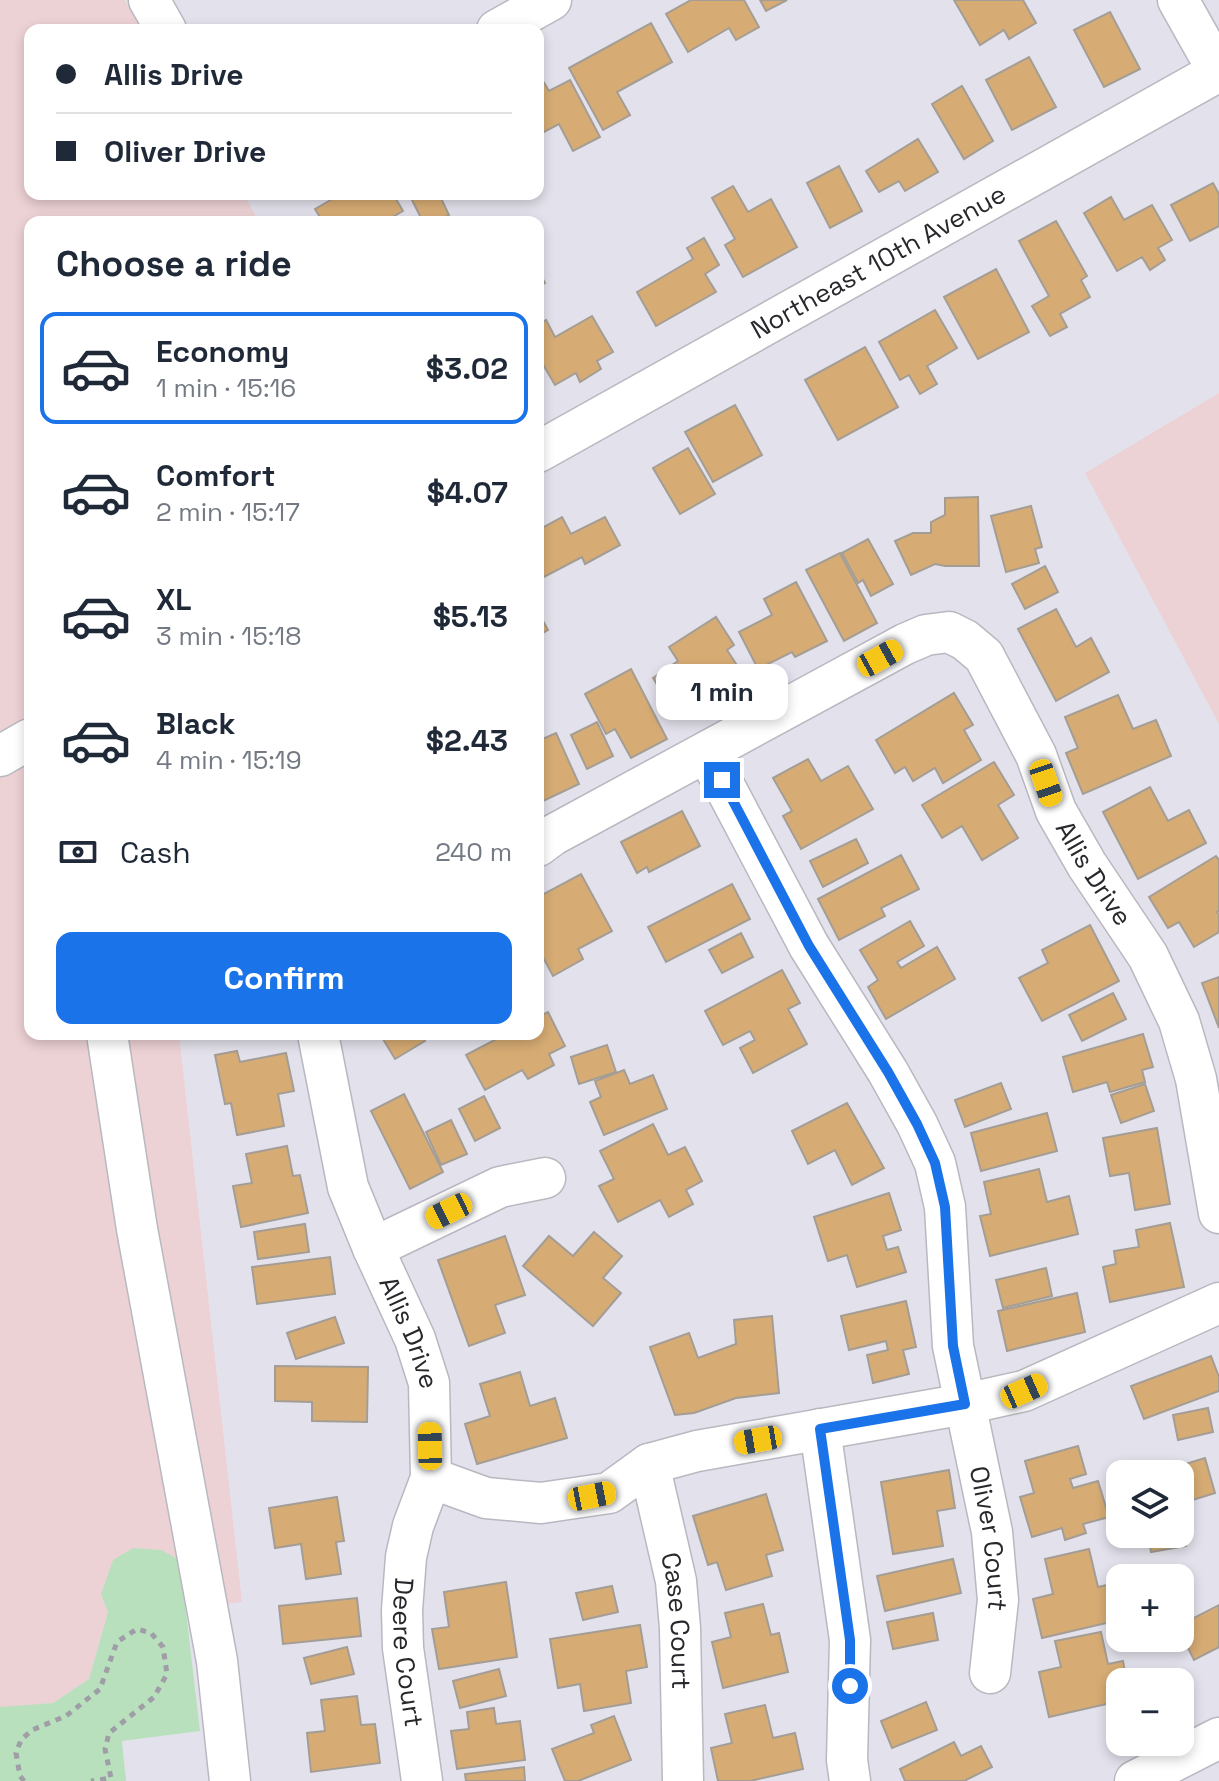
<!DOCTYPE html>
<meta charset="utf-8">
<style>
:root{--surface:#fff;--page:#f2f2f3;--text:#1f2937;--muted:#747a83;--line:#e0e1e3;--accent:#1a73e8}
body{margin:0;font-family:"Space Grotesk",sans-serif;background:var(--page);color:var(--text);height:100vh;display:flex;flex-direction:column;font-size:30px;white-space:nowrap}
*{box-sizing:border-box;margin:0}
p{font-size:26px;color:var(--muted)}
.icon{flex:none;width:44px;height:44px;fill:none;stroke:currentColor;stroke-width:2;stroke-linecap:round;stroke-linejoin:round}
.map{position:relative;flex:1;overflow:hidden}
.sheet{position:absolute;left:24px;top:216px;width:520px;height:824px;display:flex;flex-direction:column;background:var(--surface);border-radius:16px;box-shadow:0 4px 12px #0003}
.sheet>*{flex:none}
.banner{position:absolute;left:24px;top:24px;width:520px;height:176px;border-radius:16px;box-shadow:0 4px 12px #0003;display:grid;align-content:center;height:176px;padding:0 32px;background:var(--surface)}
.tools{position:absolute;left:1106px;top:1460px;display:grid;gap:16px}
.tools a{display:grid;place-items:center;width:88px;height:88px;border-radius:16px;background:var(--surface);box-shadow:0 4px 12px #0003;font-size:40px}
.end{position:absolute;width:36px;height:36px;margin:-18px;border:10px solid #1a73e8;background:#fff;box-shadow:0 0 0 4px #fff}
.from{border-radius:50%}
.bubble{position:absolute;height:56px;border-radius:16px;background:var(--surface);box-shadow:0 4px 12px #0003;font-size:26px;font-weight:700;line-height:56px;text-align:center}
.car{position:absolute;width:24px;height:48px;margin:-24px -12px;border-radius:10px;box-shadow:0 0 6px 2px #0007;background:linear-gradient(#f5c518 24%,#345 0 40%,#f5c518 0 76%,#345 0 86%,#f5c518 0)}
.banner b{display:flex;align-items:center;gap:28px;height:76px;font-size:30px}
.banner b+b{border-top:2px solid var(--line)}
.banner i{width:20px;height:20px;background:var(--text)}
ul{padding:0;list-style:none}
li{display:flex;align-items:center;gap:24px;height:112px;margin:0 16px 12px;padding:0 16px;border:4px solid transparent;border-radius:16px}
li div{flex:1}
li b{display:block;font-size:30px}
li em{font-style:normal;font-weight:700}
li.selected{border-color:var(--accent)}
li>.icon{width:72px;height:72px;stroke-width:1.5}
h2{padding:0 32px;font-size:36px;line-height:96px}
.pay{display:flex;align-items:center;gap:20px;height:88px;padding:0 32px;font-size:30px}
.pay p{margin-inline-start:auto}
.cta{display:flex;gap:16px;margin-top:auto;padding:16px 32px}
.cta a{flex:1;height:92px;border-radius:16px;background:var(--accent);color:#fff;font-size:32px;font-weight:700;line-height:92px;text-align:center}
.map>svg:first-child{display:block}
.industrial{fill:#edd2d5}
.green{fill:#b8e0bd}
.building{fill:#d7ac74;stroke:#a49d95;stroke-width:2}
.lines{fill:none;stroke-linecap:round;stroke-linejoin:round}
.minor-casing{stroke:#b9b8c1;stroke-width:43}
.path{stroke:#9f9ea6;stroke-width:5;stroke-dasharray:6 6;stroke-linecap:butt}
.minor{stroke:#fff;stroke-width:40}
.route{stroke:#1a73e8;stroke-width:10}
.labels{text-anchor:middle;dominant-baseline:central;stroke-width:7;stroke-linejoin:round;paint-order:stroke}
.street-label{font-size:26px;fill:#28272b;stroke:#e3e2ec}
</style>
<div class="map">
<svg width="1219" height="1781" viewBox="0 0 1219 1781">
<rect width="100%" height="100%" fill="#e3e2ec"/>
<g class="industrial">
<path d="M0,0H125L141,30H30V194H241L245,196L259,222H30V1034H179L242,1602L186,1609L180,1560L108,1612L89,1679L53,1703L2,1708L0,1707Z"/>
<path d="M1219,393V724L1085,473Z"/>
</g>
<path class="green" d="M133,1548L161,1550L180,1560L200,1731L122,1741L126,1781H0V1707L53,1703L89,1679L108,1612L101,1594L113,1560Z"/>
<g class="building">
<path d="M691,0H744L759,27L736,40L729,28L688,52L666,14Z"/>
<path d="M760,0H787L766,11Z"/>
<path d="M954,0H1023L1036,23L1009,39L1004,30L980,45Z"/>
<path d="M1110,12L1140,69L1104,87L1074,30Z"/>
<path d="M651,23L672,62L617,92L630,115L603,130L569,68Z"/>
<path d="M1029,57L1056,107L1012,130L986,80Z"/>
<path d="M570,80L600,137L573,151L559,124L538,135V84L543,81L549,91Z"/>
<path d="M962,86L993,141L964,159L932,104Z"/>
<path d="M918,139L938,172L905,191L899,181L879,192L866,171Z"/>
<path d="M839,166L862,211L830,228L807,183Z"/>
<path d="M1213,183L1219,194V226L1190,241L1171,205Z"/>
<path d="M733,186L748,212L771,199L797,247L743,277L725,245L735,239L712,198Z"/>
<path d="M341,194H393L403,211L384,222H323L315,209Z"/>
<path d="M409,194H439L449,215L435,222H423Z"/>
<path d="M1111,197L1124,220L1152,205L1172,240L1158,248L1165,260L1150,270L1142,257L1117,271L1084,213Z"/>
<path d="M1056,221L1087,276L1081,280L1090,297L1060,314L1067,327L1050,336L1032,306L1049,296L1019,241Z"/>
<path d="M704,238L719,265L705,274L716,292L656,326L637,292L693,259L687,248Z"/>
<path d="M996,269L1029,332L978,359L944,297Z"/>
<path d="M538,270L545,283L538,288Z"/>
<path d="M935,310L957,348L927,366L937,384L920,394L909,375L900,380L879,342Z"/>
<path d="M592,316L613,352L597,361L601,369L580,382L576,373L555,385L538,356V325L546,320L555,337Z"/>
<path d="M865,347L898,407L838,440L805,380Z"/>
<path d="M735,405L762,455L713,482L685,432Z"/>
<path d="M688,448L715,494L680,514L653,468Z"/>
<path d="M978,497L979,566H945L935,564L911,575L895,541L913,533H931V522L945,515V498Z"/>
<path d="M1031,506L1042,547L1035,549L1039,563L1006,572L991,516Z"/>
<path d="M562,517L571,534L605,517L620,545L585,564L582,557L538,580V530Z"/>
<path d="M868,539L893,584L871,596L863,580L858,583L842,553Z"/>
<path d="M840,553L877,623L844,641L806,570Z"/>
<path d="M1045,566L1058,592L1025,609L1012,584Z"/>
<path d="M796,582L827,641L795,657L792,652L758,669L739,632L772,615L764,599Z"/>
<path d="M1056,609L1076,647L1091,638L1109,672L1056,701L1018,629Z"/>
<path d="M538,612L548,630L538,636Z"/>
<path d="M716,617L734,645L727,650L740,670L737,672L750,692L715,714L698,687L689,692L697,705L677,717L653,678L678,661L669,647Z"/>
<path d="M631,669L667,739L631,758L615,729L606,734L585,694Z"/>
<path d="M954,693L973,725L964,730L981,760L943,783L935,768L913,781L905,767L895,773L876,740Z"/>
<path d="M1118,695L1133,729L1156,720L1171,756L1083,794L1066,753L1078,748L1065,717Z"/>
<path d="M597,722L613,756L587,769L571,735Z"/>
<path d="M556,733L579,784L539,803L538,741Z"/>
<path d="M808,759L821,781L848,766L873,809L801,849L783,816L792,811L773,778Z"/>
<path d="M994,762L1014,795L998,805L1018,838L982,860L962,826L942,838L922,805Z"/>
<path d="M1150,787L1168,821L1189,810L1206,843L1138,879L1103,812Z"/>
<path d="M682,811L700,846L649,872L647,867L637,873L621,842Z"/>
<path d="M856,839L868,863L823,887L810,861Z"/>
<path d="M901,855L919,889L881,908L885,916L839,940L818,899Z"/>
<path d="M1216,856L1219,860V911L1217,912L1219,915V932L1194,947L1179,922L1168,928L1149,897Z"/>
<path d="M581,874L612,931L578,949L583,959L553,976L538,948V897Z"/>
<path d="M732,884L750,919L666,962L648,927Z"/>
<path d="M910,921L924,946L897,962L901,968L937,947L955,979L886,1019L868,987L878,980L860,950Z"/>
<path d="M1090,925L1119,981L1042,1021L1019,978L1048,963L1042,950Z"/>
<path d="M741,933L753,957L722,973L709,950Z"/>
<path d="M782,970L800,1003L788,1009L807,1044L753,1073L740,1048L755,1040L750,1031L723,1045L705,1011Z"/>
<path d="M1219,977V1028L1202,983Z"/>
<path d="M1113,993L1126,1019L1082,1041L1069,1015Z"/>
<path d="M548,1012L565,1046L549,1054L554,1065L528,1079L522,1070L485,1090L466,1055L506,1034H538V1017Z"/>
<path d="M380,1034H421L425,1041L395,1059Z"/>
<path d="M1143,1034L1153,1067L1142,1070L1145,1082L1110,1092L1107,1082L1073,1092L1063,1057Z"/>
<path d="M607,1045L616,1072L579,1084L571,1057Z"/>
<path d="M237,1051L240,1062L286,1053L294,1091L278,1094L284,1126L237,1135L231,1103L225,1104L215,1055Z"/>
<path d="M624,1070L630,1084L653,1075L667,1109L604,1135L590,1102L601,1097L595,1081Z"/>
<path d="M1001,1083L1011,1109L965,1127L955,1100Z"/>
<path d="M1145,1084L1154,1111L1121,1123L1111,1095Z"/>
<path d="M404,1094L443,1172L410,1189L371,1111Z"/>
<path d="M484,1096L500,1128L475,1141L459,1109Z"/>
<path d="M847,1103L884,1168L852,1185L835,1150L808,1164L792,1131Z"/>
<path d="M1047,1113L1057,1151L981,1171L971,1133Z"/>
<path d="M451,1120L467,1154L441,1165L426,1132Z"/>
<path d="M653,1124L668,1155L685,1147L702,1181L686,1190L693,1204L669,1217L660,1200L618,1222L599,1186L614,1179L600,1151Z"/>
<path d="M1157,1128L1170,1204L1135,1210L1129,1173L1110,1176L1103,1138Z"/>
<path d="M287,1146L293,1176L300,1175L308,1213L241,1227L233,1186L252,1183L246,1154Z"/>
<path d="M1039,1169L1047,1202L1069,1196L1078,1234L990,1256L980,1216L991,1214L984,1182Z"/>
<path d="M889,1193L901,1230L883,1236L887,1250L898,1247L906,1272L857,1287L847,1255L828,1261L814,1217Z"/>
<path d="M1170,1223L1184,1287L1110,1302L1103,1267L1116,1264L1114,1251L1139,1247L1136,1230Z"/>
<path d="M305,1224L309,1252L258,1259L254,1232Z"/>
<path d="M594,1232L622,1256L603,1278L621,1293L593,1326L523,1266L549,1236L573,1256Z"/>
<path d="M505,1236L525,1295L495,1305L505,1333L469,1346L438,1260Z"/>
<path d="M330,1257L335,1294L257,1304L252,1267Z"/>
<path d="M1046,1268L1052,1296L1003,1308L996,1280Z"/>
<path d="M1077,1293L1085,1332L1007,1351L998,1311Z"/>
<path d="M906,1301L916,1347L903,1350L909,1374L873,1383L867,1355L888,1350L886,1341L849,1350L841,1316Z"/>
<path d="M772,1316L779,1393L736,1398L694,1413L675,1415L650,1347L689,1333L698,1358L736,1344L734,1320Z"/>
<path d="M335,1317L344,1343L296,1359L287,1333Z"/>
<path d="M1211,1356L1219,1377V1391L1144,1419L1131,1386Z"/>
<path d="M275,1366L368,1367L367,1422L312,1421V1402L275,1401Z"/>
<path d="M520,1372L530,1406L555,1398L567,1438L477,1464L465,1424L490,1416L480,1384Z"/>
<path d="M1208,1408L1213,1432L1178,1440L1173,1415Z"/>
<path d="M1078,1446L1086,1474L1070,1479L1073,1488L1098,1481L1109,1517L1083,1524L1086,1533L1065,1540L1062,1528L1032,1537L1020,1497L1034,1493L1025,1461Z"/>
<path d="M1205,1458L1215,1493L1180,1504V1474H1153Z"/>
<path d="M949,1470L955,1508L937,1511L943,1546L893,1554L881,1482Z"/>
<path d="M766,1494L783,1550L766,1555L772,1576L726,1590L717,1562L708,1565L693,1516Z"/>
<path d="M337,1497L344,1541L336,1542L341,1574L306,1579L301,1544L275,1548L269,1508Z"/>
<path d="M1181,1516L1186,1546L1151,1552L1148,1534H1180Z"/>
<path d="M1089,1549L1098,1587L1107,1585L1115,1621L1042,1638L1033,1599L1053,1594L1045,1559Z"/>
<path d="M953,1559L961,1593L885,1611L877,1576Z"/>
<path d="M506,1582L517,1657L439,1669L432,1629L449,1627L444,1592Z"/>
<path d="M612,1586L618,1612L583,1620L576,1593Z"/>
<path d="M357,1598L361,1636L283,1644L279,1606Z"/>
<path d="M763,1604L771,1635L779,1633L788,1672L723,1688L712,1642L731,1637L725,1613Z"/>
<path d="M1219,1605V1647L1194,1660L1180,1632V1625Z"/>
<path d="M933,1613L938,1640L893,1649L887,1622Z"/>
<path d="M640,1625L647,1667L626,1671L631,1703L584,1711L580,1684L558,1688L550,1639Z"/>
<path d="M1101,1632L1108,1664L1123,1661L1127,1682H1120V1701L1049,1717L1039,1672L1061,1667L1055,1641Z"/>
<path d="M347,1647L354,1674L311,1684L304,1658Z"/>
<path d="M499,1669L506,1696L460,1708L453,1681Z"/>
<path d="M357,1696L361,1725L375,1724L380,1763L311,1772L307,1733L325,1731L321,1700Z"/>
<path d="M926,1702L937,1730L892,1748L881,1721Z"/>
<path d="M765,1705L773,1738L795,1733L803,1769L750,1781H718L711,1748L732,1743L725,1714Z"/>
<path d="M494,1708L496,1724L520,1721L525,1760L457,1769L451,1731L469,1729L467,1712Z"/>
<path d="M614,1716L631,1760L578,1781H565L552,1749L594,1733L591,1725Z"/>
<path d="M954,1742L961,1756L981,1746L992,1767L964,1781H905L900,1769Z"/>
<path d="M524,1767L525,1781H466L465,1774Z"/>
</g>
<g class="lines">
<g class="minor-casing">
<g id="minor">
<path d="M149,0L166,30"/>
<path d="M1178,0L1219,73"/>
<path d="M497,30L551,0"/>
<path id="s1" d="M538,452L1219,71"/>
<path id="s2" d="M707,753L809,946L888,1072L917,1124L935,1163L945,1207L953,1346L992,1532L998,1600L990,1673"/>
<path d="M0,756L30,739"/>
<path id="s3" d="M538,846L553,835L905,644L926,635L949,632L965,640L984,656L1036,755L1056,811L1087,865L1148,956L1179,1021L1196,1079L1219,1213"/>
<path d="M107,1034L137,1229L217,1661L230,1781"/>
<path id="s4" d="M318,1034L348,1187L373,1248L415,1339L429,1383L431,1478L413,1526L406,1557L402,1610L403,1648L422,1781"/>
<path d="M373,1248L500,1187L545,1178"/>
<path d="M820,1429L850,1640L847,1760L850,1781"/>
<path id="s5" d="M649,1464L676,1581L680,1628L683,1781"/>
<path d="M431,1478L486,1498L541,1503L609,1493L649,1464L697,1451L965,1404L1024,1391L1219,1303"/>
<path d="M1135,1781L1219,1738"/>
</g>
</g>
<path class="path" d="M24,1781L20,1776L16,1753L21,1740L32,1730L66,1716L100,1689L117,1642L137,1629L151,1633L163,1647L167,1674L154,1697L109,1733L105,1749L111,1778L91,1781"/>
<use href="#minor" class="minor"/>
</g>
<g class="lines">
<path class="route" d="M722,780L809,946L888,1072L917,1124L935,1163L945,1207L953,1346L965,1404L820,1429L850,1640V1686"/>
</g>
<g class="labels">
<g class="street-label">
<text stroke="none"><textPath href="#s1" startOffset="390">Northeast 10th Avenue</textPath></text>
<text stroke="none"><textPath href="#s3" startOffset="752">Allis Drive</textPath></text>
<text stroke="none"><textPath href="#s4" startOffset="314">Allis Drive</textPath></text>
<text stroke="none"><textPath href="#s2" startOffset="850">Oliver Court</textPath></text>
<text stroke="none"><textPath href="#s5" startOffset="160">Case Court</textPath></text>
<text stroke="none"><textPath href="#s4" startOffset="642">Deere Court</textPath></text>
</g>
</g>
</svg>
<div class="tools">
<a><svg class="icon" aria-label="layers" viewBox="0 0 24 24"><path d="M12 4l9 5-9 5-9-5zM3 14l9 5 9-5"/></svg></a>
<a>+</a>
<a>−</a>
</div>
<i class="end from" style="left:850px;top:1686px"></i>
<i class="end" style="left:722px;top:780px"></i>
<div class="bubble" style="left:656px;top:664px;width:132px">1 min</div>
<i class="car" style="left:880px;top:658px;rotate:61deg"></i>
<i class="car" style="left:1046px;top:783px;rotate:161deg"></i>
<i class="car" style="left:449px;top:1211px;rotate:244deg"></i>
<i class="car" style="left:1024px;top:1391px;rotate:66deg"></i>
<i class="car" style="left:758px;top:1440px;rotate:260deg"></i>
<i class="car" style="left:430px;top:1446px;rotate:359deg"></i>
<i class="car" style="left:592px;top:1496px;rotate:79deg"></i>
<div class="banner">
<b><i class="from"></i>Allis Drive</b>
<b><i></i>Oliver Drive</b>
</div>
<section class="sheet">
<h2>Choose a ride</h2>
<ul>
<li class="selected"><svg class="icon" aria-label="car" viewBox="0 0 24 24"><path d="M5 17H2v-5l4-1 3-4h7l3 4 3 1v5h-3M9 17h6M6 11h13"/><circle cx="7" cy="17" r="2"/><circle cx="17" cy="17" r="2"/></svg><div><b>Economy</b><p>1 min · 15:16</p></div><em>$3.02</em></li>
<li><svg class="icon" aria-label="car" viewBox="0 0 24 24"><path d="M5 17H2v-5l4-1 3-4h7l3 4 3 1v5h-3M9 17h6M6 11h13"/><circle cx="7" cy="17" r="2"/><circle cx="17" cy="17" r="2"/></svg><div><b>Comfort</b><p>2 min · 15:17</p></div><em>$4.07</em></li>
<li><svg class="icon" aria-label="car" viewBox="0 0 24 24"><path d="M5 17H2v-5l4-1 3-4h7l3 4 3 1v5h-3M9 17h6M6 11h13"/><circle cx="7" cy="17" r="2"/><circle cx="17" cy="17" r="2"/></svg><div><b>XL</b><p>3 min · 15:18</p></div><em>$5.13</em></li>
<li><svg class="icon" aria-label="car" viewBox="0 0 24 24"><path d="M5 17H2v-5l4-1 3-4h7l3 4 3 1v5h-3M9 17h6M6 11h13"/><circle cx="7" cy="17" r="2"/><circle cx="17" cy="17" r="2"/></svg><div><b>Black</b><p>4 min · 15:19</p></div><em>$2.43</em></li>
</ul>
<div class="pay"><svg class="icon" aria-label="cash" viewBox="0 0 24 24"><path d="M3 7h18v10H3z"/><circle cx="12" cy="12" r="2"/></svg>Cash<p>240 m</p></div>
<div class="cta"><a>Confirm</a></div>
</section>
</div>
